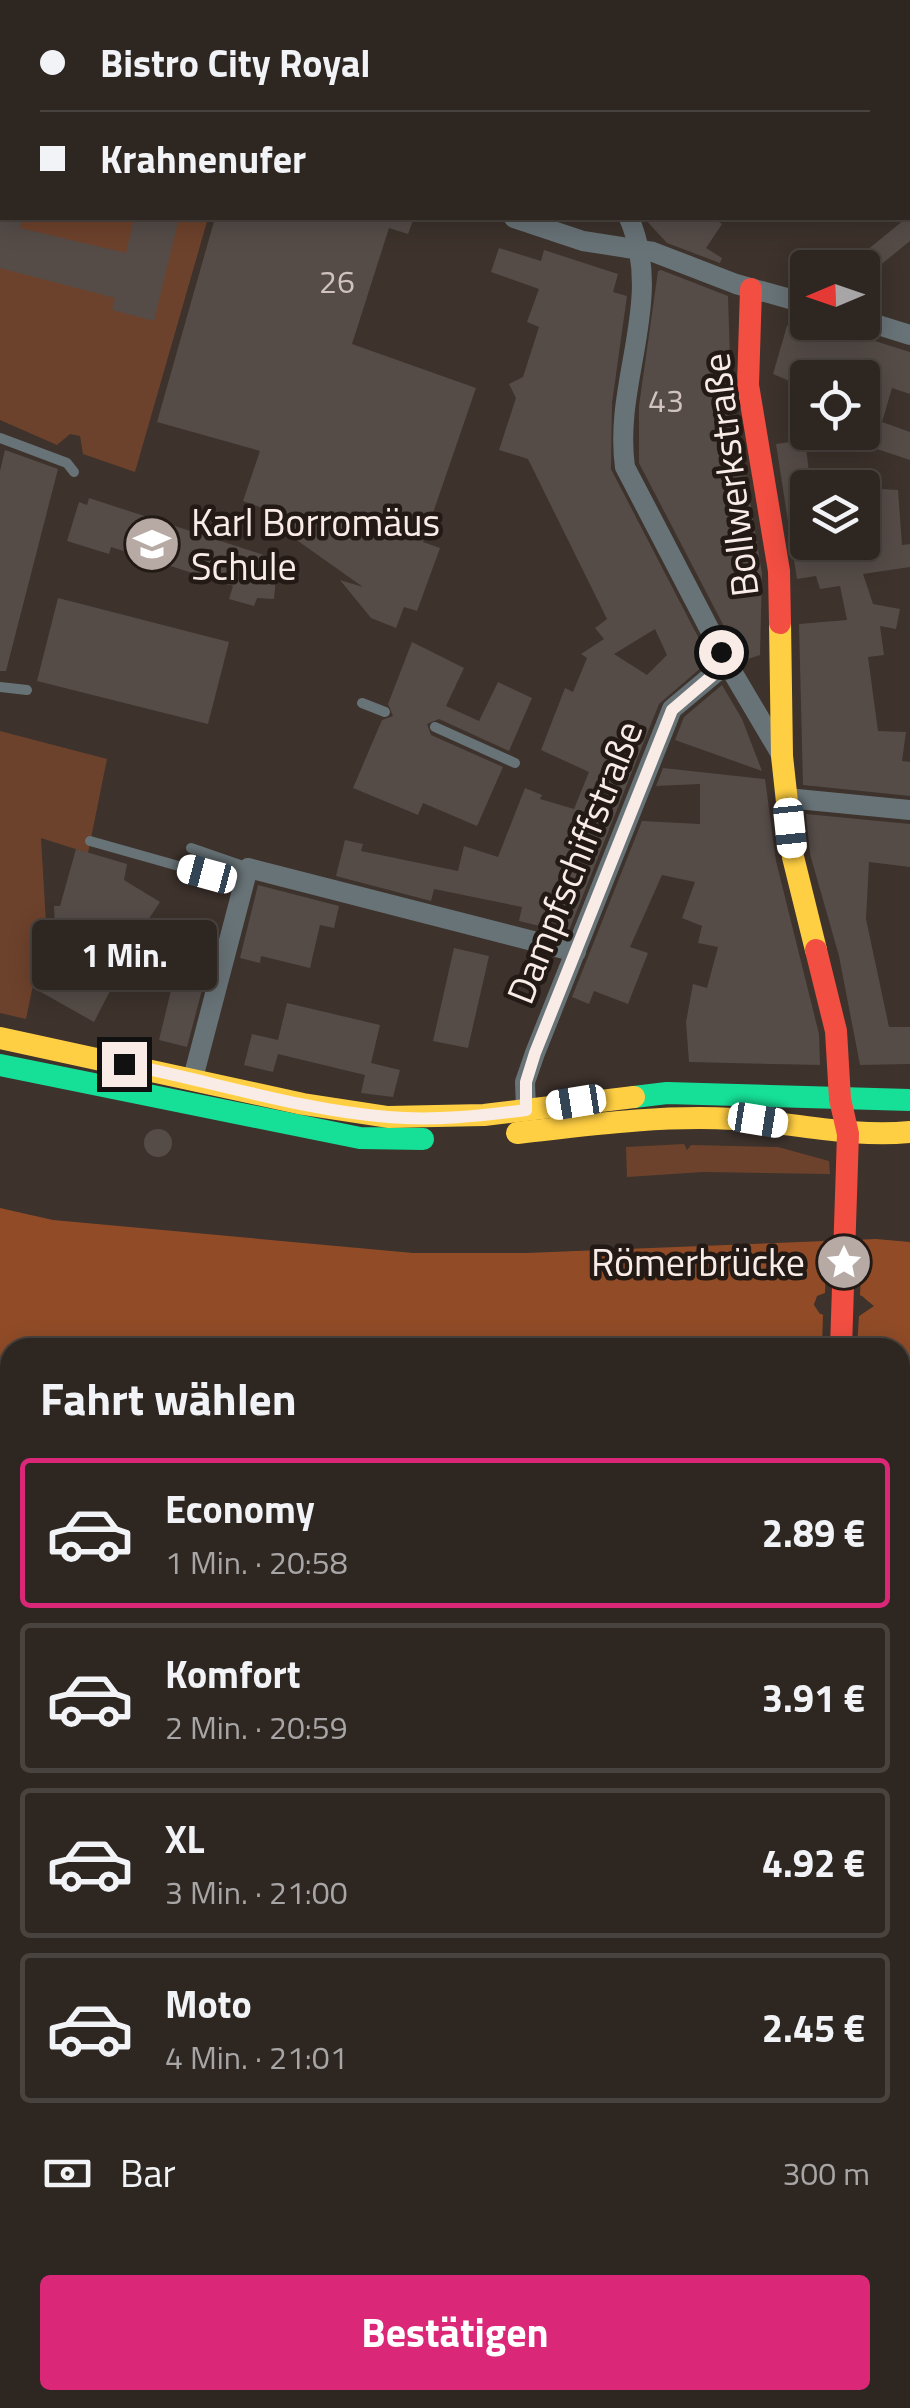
<!DOCTYPE html>
<html lang="de">
<meta charset="utf-8">
<style>
:root{--surface:#2e2621;--page:#3a322e;--text:#f1f3f6;--muted:#a7a5a5;--line:#49433f;--accent:#db2777}
body{margin:0;font-family:"Titillium Web",sans-serif;background:var(--page);color:var(--text);height:100vh;display:flex;flex-direction:column;font-size:38px;white-space:nowrap}
*{box-sizing:border-box;margin:0}
p{font-size:32px;color:var(--muted)}
.icon{flex:none;width:55px;height:55px;fill:none;stroke:currentColor;stroke-width:2;stroke-linecap:round;stroke-linejoin:round}
.map{position:relative;flex:1;overflow:hidden}
.panel{position:absolute;left:0px;top:1338px;width:910px;height:1072px;display:flex;flex-direction:column;background:var(--surface);border-radius:30px 30px 0 0;box-shadow:0 5px 25px #0003,0 0 0 2px var(--line)}
.panel>*{flex:none}
.hud{position:absolute;left:0px;top:0px;width:910px;height:220px;box-shadow:0 5px 25px #0003,0 0 0 2px var(--line);display:grid;align-content:center;height:220px;padding:0 40px;background:var(--surface)}
.needle{width:65px;rotate:268deg}
.fabs{position:absolute;left:790px;top:250px;display:grid;gap:20px}
.fabs a{display:grid;place-items:center;width:90px;height:90px;border-radius:10px;background:var(--surface);box-shadow:0 5px 25px #0003,0 0 0 2px var(--line);font-size:50px}
.end{position:absolute;width:45px;height:45px;margin:-22px;border:12px solid #f9ebe5;background:#111;box-shadow:0 0 0 5px #111}
.from{border-radius:50%}
.bubble{position:absolute;height:70px;border-radius:10px;background:var(--surface);box-shadow:0 5px 25px #0003,0 0 0 2px var(--line);font-size:32px;font-weight:700;line-height:70px;text-align:center}
.car{position:absolute;width:30px;height:60px;margin:-30px -15px;border-radius:12px;box-shadow:0 0 8px 2px #0007;background:linear-gradient(#fff 24%,#345 0 40%,#fff 0 76%,#345 0 86%,#fff 0)}
.hud b{display:flex;align-items:center;gap:35px;height:95px;font-size:38px}
.hud b+b{border-top:2px solid var(--line)}
.hud i{width:25px;height:25px;background:var(--text)}
ul{padding:0;list-style:none}
li{display:flex;align-items:center;gap:30px;height:150px;margin:0 20px 15px;padding:0 20px;border:5px solid var(--line);border-radius:10px}
li div{flex:1}
li b{display:block;font-size:38px}
li em{font-style:normal;font-weight:700}
li.current{border-color:var(--accent)}
li>.icon{width:90px;height:90px;stroke-width:1.5}
h2{padding:0 40px;font-size:45px;line-height:120px}
.pay{display:flex;align-items:center;gap:25px;height:110px;padding:0 40px;font-size:38px}
.pay p{margin-inline-start:auto}
.primary-button{display:flex;gap:20px;margin-top:auto;padding:20px 40px}
.primary-button a{flex:1;height:115px;border-radius:10px;background:var(--accent);color:#fff;font-size:40px;font-weight:700;line-height:115px;text-align:center}
.map>svg:first-child{display:block}
.green{fill:#6d422c}
.water{fill:#914c27;fill-rule:evenodd}
.pier{fill:#3d322c;fill-rule:evenodd}
.building{fill:#554c48;fill-rule:evenodd}
.lines{fill:none;stroke-linecap:round;stroke-linejoin:round}
.lane{stroke:#687377;stroke-width:10}
.street{stroke:#687377;stroke-width:20}
.fast{stroke:#16e098;stroke-width:22}
.slow{stroke:#ffcf43;stroke-width:22}
.jam{stroke:#f24e42;stroke-width:22}
.rail-casing{stroke:#6d6e6d;stroke-width:10}
.rail{stroke:#231a15;stroke-width:6;stroke-dasharray:19;stroke-linecap:butt}
.route{stroke:#f9ebe5;stroke-width:12}
.labels{text-anchor:middle;dominant-baseline:central;stroke-width:9;stroke-linejoin:round;paint-order:stroke}
.number-label{font-size:32px;fill:#d0c3be}
.street-label{font-size:38px;fill:#f9ebe5;stroke:#231a15}
.poi-label{font-size:38px;fill:#f9ebe5;stroke:#231a15;text-anchor:start}
</style>
<div class="map">
<svg width="910" height="2408" viewBox="0 0 910 2408">
<rect width="100%" height="100%" fill="#3d322c"/>
<g class="green">
<path d="M0,123L2,218H208L135,472L83,454L80,436L70,434L57,445L0,420Z"/>
<path d="M0,731L107,759L88,853L41,838L46,923L26,1019L0,1013Z"/>
<path d="M684,1144L687,1150L691,1145L778,1147L829,1161L830,1174L703,1172L627,1177L626,1147Z"/>
<path d="M520,2400H739L736,2408H582Z"/>
</g>
<path class="water" d="M0,1208L53,1220L413,1253H526L876,1239L910,1242V1725L900,1726V1348H10V1627L0,1625ZM825,1293L862,1296L873,1306L859,1316L820,1314L814,1305L817,1296Z"/>
<path class="pier" d="M863,1235L860,1295L874,1306L859,1316L857,1347H822L823,1315L814,1303L825,1293L827,1236ZM825,1298L859,1300L866,1306L858,1311L822,1309L819,1304Z"/>
<g class="building">
<path d="M910,215V241L878,267L866,251Z"/>
<path d="M0,218H23L20,228L126,253L134,218H179L154,321L112,310L115,298L0,268Z"/>
<path d="M215,218H414L408,234L389,228L352,344L476,388L423,542L440,548L417,611L404,607L396,628L371,618L340,580L363,587L288,534L293,519L243,501L260,451L157,422Z"/>
<path d="M644,218H713L722,224L706,248L722,258L720,263L667,243Z"/>
<path d="M499,248L541,261L544,250L618,274L613,292L627,296L612,403L611,469L710,660L659,704L568,933L519,921L522,907L434,889L431,901L336,876L345,840L363,844L361,851L458,871L464,846L498,857L525,788L542,795L540,799L574,809L589,772L541,750L565,688L573,692L587,658L581,654L604,639L595,628L607,619L528,459L499,450L516,398L509,384L523,377L539,327L527,322L539,289L491,272ZM655,629L667,655L647,675L614,654Z"/>
<path d="M661,270L728,296L731,388L762,573L760,655L742,661L639,463V406L658,271Z"/>
<path d="M801,318L910,352V394L892,388L882,422L910,432V460L862,444V378H804L801,386L773,374L787,326Z"/>
<path d="M805,440L811,488L808,545L818,543L820,560L862,553V488L898,490L902,545L910,544V567L863,574L873,604L900,609L896,629L880,626L884,655L868,657L878,731L906,732L902,761L910,762V796L803,785L799,624L847,620L840,586L820,589L816,576L797,579L776,444Z"/>
<path d="M5,450L58,469L6,671H0V471Z"/>
<path d="M826,472H861V488H822Z"/>
<path d="M89,498L267,556L283,568L276,577L274,599L257,598L254,606L229,599L233,586L111,547L109,554L67,541L79,502L87,505Z"/>
<path d="M58,598L229,642L208,724L37,681Z"/>
<path d="M412,642L464,668L446,706L479,721L498,682L532,698L509,751L439,719L427,724L431,735L503,767L477,826L423,803L418,815L353,788L382,720L393,716L388,704Z"/>
<path d="M722,685L742,719L762,771L675,740L684,717Z"/>
<path d="M663,768L765,779L776,861L819,1034L820,1065L689,1062L686,1022L693,984L707,988L718,947L698,943L702,926L682,918L695,882L662,875L630,947L648,953L628,1004L594,991L589,1004L572,997L642,821L700,824V784L656,786Z"/>
<path d="M806,814L910,824V867L869,862L866,919L889,1027H910V1064L860,1065L839,956L810,854Z"/>
<path d="M76,849L127,864L124,880L160,902L148,920L110,921L94,981L110,991L94,1022L39,991L55,929L54,906H60Z"/>
<path d="M258,885L339,906L334,928L320,925L310,968L261,956L260,963L240,958Z"/>
<path d="M454,948L489,956L468,1048L433,1041Z"/>
<path d="M174,978L203,986L187,1047L159,1040Z"/>
<path d="M287,1003L380,1025L371,1063L400,1070L393,1097L361,1093L365,1075L278,1054L273,1072L244,1065L252,1034L278,1040Z"/>
<circle cx="158" cy="1143" r="14"/>
</g>
<g class="lines">
<g class="lane">
<path d="M0,438L67,463L74,472"/>
<path d="M0,687L27,690"/>
<path d="M362,703L385,712"/>
<path d="M435,727L515,763"/>
<path d="M90,841L207,874L247,868"/>
<path d="M191,848L243,866"/>
</g>
<g class="street">
<path d="M505,0L507,2"/>
<path d="M0,79L2,80"/>
<path d="M514,218L583,241L653,252L736,284L808,304"/>
<path d="M629,218C665,301 613,382 625,467L727,663L782,756"/>
<path d="M862,320L910,335"/>
<path d="M787,798L910,810"/>
<path d="M193,1078L248,868L576,952"/>
<path d="M526,1110L525,1082L535,1053L672,709L727,663"/>
<path d="M900,2387L910,2377"/>
<path d="M432,2400L490,2408"/>
</g>
<g class="fast">
<path d="M0,1065L360,1138L423,1139"/>
<path d="M634,1097L667,1093L910,1100"/>
<path d="M900,1905L910,1911"/>
<path d="M0,1913H10"/>
<path d="M900,2172H910"/>
<path d="M900,2192H910"/>
<path d="M0,2308L10,2305"/>
<path d="M0,2351L10,2353"/>
<path d="M888,2400L898,2408"/>
</g>
<g class="slow">
<path d="M780,623L782,756L793,857L816,950"/>
<path d="M0,1038L303,1104L388,1117L484,1115L634,1097"/>
<path d="M517,1133C588,1125 661,1115 733,1119C792,1122 850,1138 910,1132"/>
</g>
<g class="jam">
<path d="M751,289L748,385L779,571L780,623"/>
<path d="M816,950L836,1031L840,1099L848,1134L841,1348"/>
</g>
<g class="rail-casing">
<g id="rail">
<path d="M0,2084H10"/>
<path d="M900,2087H910"/>
<path d="M0,2100H10"/>
<path d="M900,2103H910"/>
</g>
</g>
<use href="#rail" class="rail"/>
</g>
<g class="lines">
<path class="route" d="M124,1064C212,1081 299,1110 388,1117C434,1121 480,1116 526,1110V1082L535,1053L672,710L727,663L721,652"/>
</g>
<defs>
<g id="university-disc" transform="scale(2.875)"><circle r="9.5" fill="#b7aaa4" stroke="#231a15"/><path d="M0-5L7-2L0 1L-7-2ZM-4 1L0 2.5L4 1V4Q0 6-4 4Z" fill="#fff"/></g>
<g id="sight-disc" transform="scale(2.875)"><circle r="9.5" fill="#b7aaa4" stroke="#231a15"/><path d="M0-6L1.8-2.2L6-1.7L2.9 1.2L3.7 5.4L0 3.3L-3.7 5.4L-2.9 1.2L-6-1.7L-1.8-2.2Z" fill="#fff"/></g>
</defs>
<g fill-rule="evenodd">
<use href="#university-disc" x="152" y="544"/>
<use href="#sight-disc" x="844" y="1262"/>
</g>
<g class="labels">
<g class="number-label">
<text x="337" y="281">26</text>
<text x="666" y="400">43</text>
</g>
<g class="street-label">
<text transform="translate(730 475) rotate(-97)">Bollwerkstraße</text>
<text transform="translate(574 862) rotate(-68)">Dampfschiffstraße</text>
</g>
<g class="poi-label">
<text x="191" y="522">Karl Borromäus<tspan x="191" dy="44">Schule</tspan></text>
<text x="805" y="1262" text-anchor="end">Römerbrücke</text>
</g>
</g>
</svg>
<div class="fabs">
<a><svg class="needle" viewBox="-14 -14 28 28"><path d="M0-13l5 13h-10z" fill="#e53935"/><path d="M0 13l5-13h-10z" fill="#a7a5a5"/></svg></a>
<a><svg class="icon" aria-label="locate" viewBox="0 0 24 24"><circle cx="12" cy="12" r="6"/><path d="M12 2v4M12 18v4M2 12h4M18 12h4"/></svg></a>
<a><svg class="icon" aria-label="layers" viewBox="0 0 24 24"><path d="M12 4l9 5-9 5-9-5zM3 14l9 5 9-5"/></svg></a>
</div>
<i class="end from" style="left:721px;top:652px"></i>
<i class="end" style="left:124px;top:1064px"></i>
<div class="bubble" style="left:32px;top:920px;width:185px">1 Min.</div>
<i class="car" style="left:790px;top:828px;rotate:174deg"></i>
<i class="car" style="left:207px;top:874px;rotate:285deg"></i>
<i class="car" style="left:576px;top:1102px;rotate:261deg"></i>
<i class="car" style="left:758px;top:1120px;rotate:99deg"></i>
<div class="hud">
<b><i class="from"></i>Bistro City Royal</b>
<b><i></i>Krahnenufer</b>
</div>
<section class="panel">
<h2>Fahrt wählen</h2>
<ul>
<li class="current"><svg class="icon" aria-label="car" viewBox="0 0 24 24"><path d="M5 17H2v-5l4-1 3-4h7l3 4 3 1v5h-3M9 17h6M6 11h13"/><circle cx="7" cy="17" r="2"/><circle cx="17" cy="17" r="2"/></svg><div><b>Economy</b><p>1 Min. · 20:58</p></div><em>2.89 €</em></li>
<li><svg class="icon" aria-label="car" viewBox="0 0 24 24"><path d="M5 17H2v-5l4-1 3-4h7l3 4 3 1v5h-3M9 17h6M6 11h13"/><circle cx="7" cy="17" r="2"/><circle cx="17" cy="17" r="2"/></svg><div><b>Komfort</b><p>2 Min. · 20:59</p></div><em>3.91 €</em></li>
<li><svg class="icon" aria-label="car" viewBox="0 0 24 24"><path d="M5 17H2v-5l4-1 3-4h7l3 4 3 1v5h-3M9 17h6M6 11h13"/><circle cx="7" cy="17" r="2"/><circle cx="17" cy="17" r="2"/></svg><div><b>XL</b><p>3 Min. · 21:00</p></div><em>4.92 €</em></li>
<li><svg class="icon" aria-label="car" viewBox="0 0 24 24"><path d="M5 17H2v-5l4-1 3-4h7l3 4 3 1v5h-3M9 17h6M6 11h13"/><circle cx="7" cy="17" r="2"/><circle cx="17" cy="17" r="2"/></svg><div><b>Moto</b><p>4 Min. · 21:01</p></div><em>2.45 €</em></li>
</ul>
<div class="pay"><svg class="icon" aria-label="cash" viewBox="0 0 24 24"><path d="M3 7h18v10H3z"/><circle cx="12" cy="12" r="2"/></svg>Bar<p>300 m</p></div>
<div class="primary-button"><a>Bestätigen</a></div>
</section>
</div>
